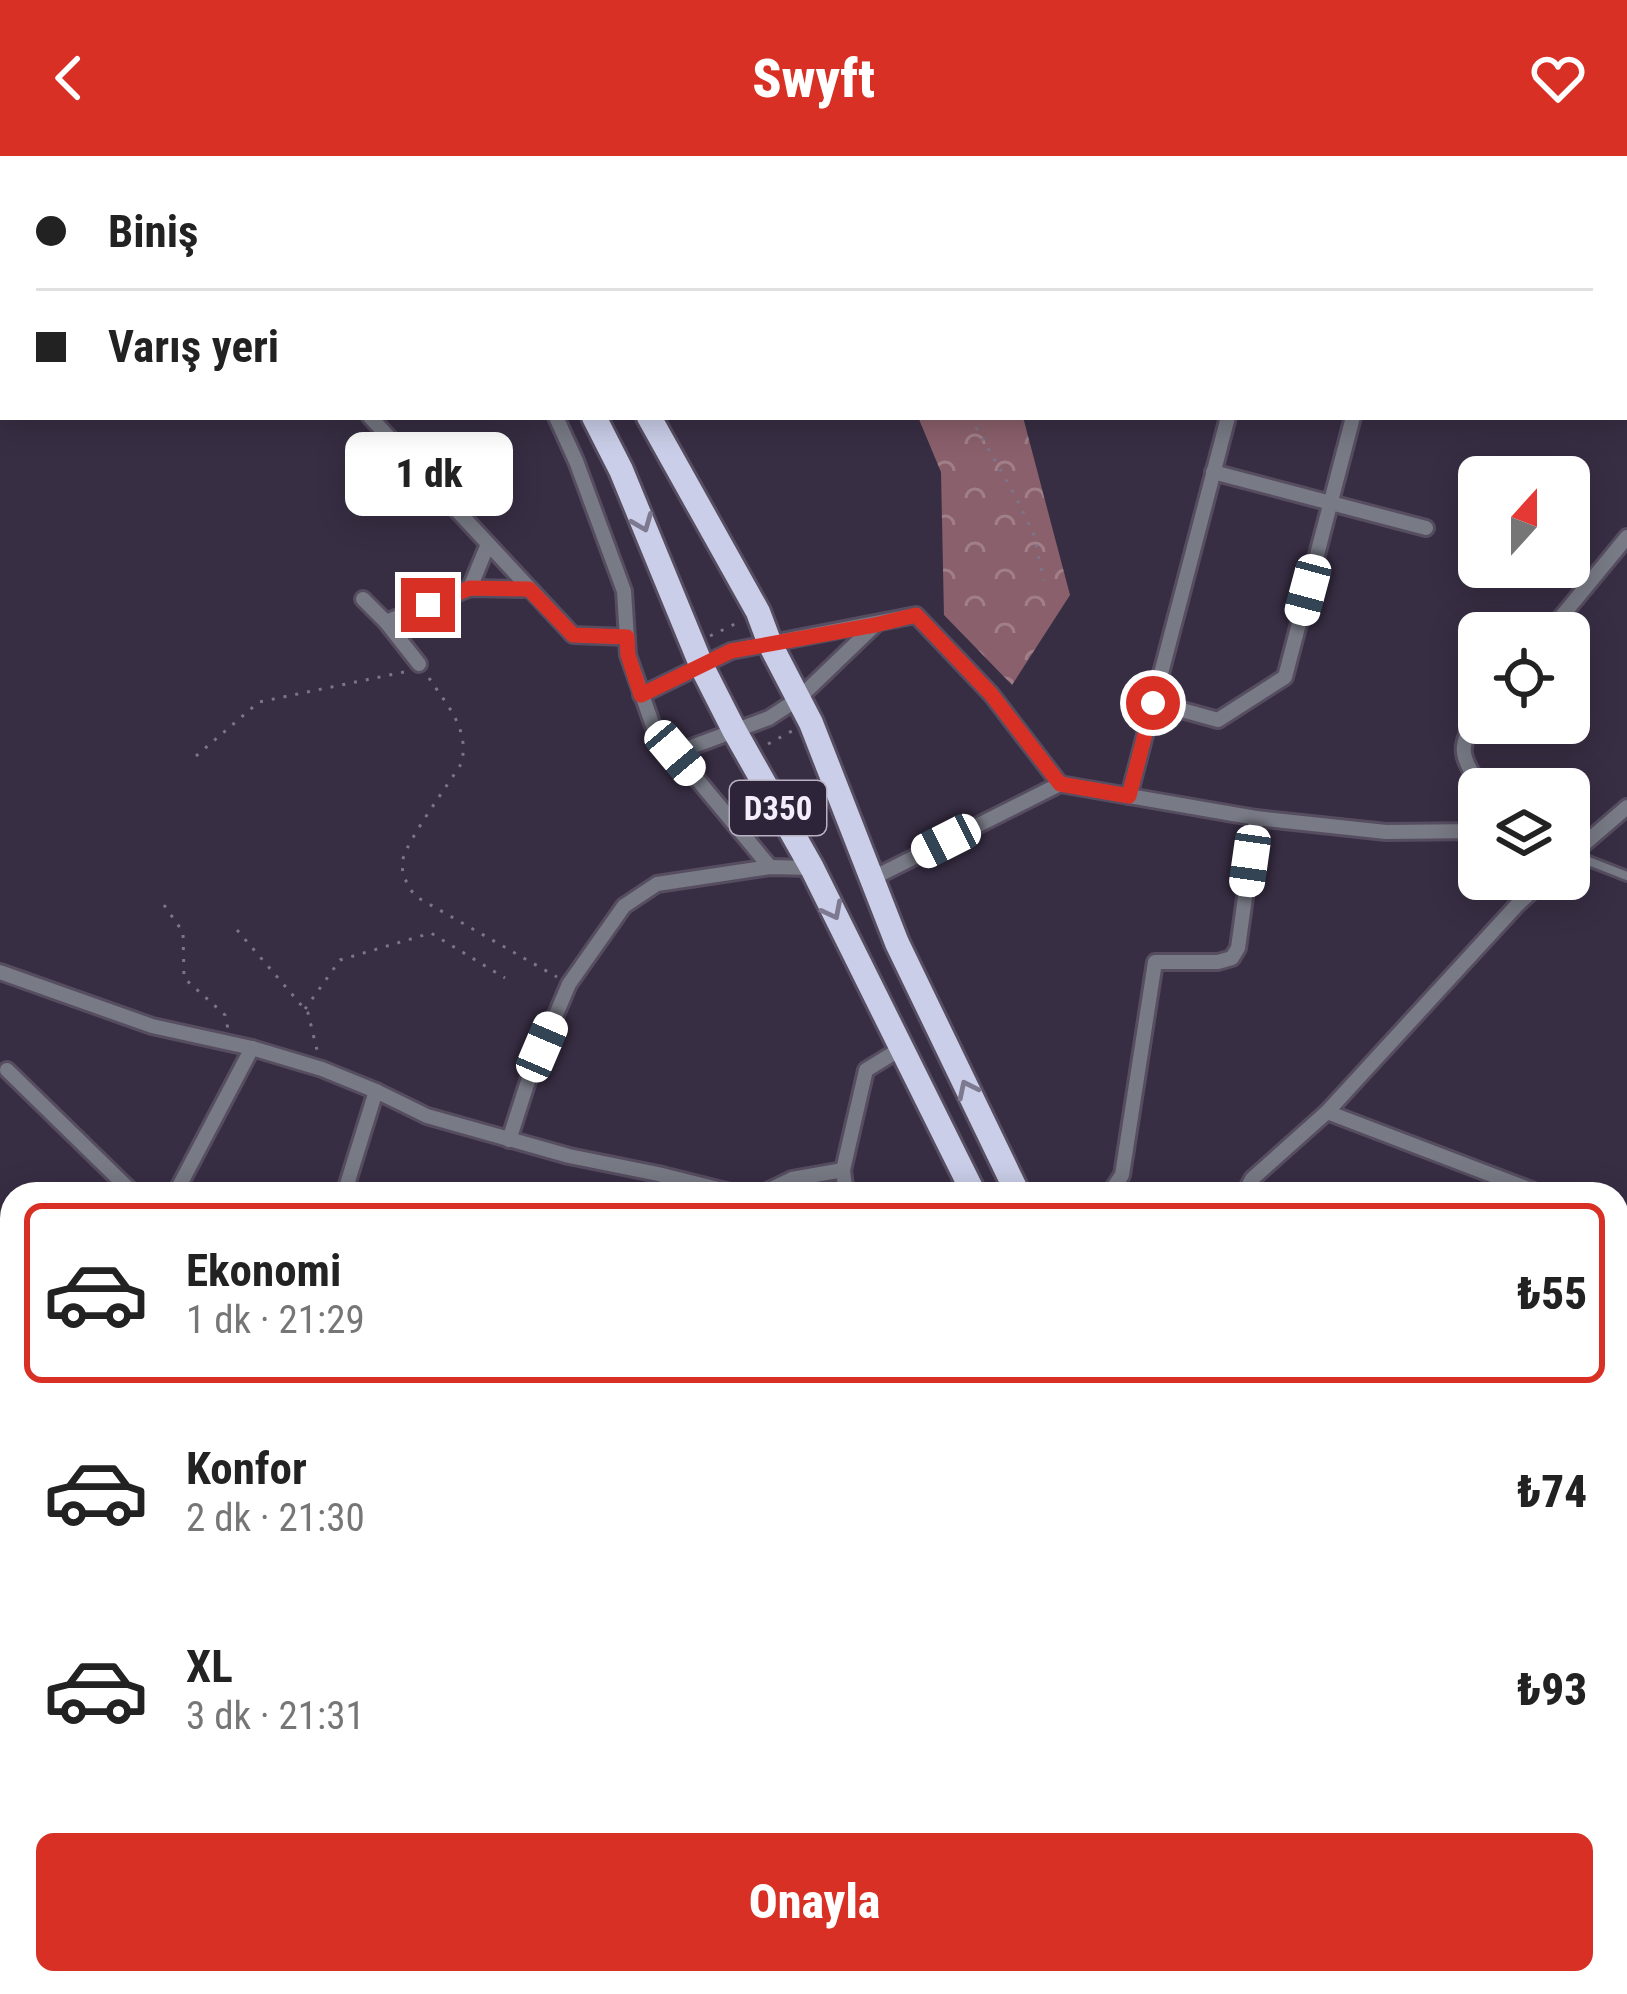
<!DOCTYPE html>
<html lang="tr">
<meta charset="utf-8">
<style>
:root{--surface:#fff;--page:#f2f2f2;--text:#222;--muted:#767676;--line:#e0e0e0;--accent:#d93025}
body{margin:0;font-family:"Roboto Condensed",sans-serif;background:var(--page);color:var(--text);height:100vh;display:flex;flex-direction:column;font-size:45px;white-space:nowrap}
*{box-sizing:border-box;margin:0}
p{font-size:39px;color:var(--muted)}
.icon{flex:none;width:66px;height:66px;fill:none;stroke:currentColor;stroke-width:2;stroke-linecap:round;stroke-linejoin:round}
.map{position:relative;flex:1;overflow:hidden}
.side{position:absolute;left:0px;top:1026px;width:1629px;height:813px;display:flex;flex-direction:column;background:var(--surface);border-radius:36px 36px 0 0;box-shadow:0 6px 30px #0003}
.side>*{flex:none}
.guide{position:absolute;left:0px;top:0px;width:1629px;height:264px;box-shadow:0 6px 30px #0003;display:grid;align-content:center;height:264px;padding:0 36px;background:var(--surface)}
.needle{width:78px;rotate:21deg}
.buttons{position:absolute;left:1458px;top:300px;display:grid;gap:24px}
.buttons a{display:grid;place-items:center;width:132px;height:132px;border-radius:18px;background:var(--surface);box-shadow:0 6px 30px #0003;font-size:60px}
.end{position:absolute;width:54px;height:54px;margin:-27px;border:15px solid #d93025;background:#fff;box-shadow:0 0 0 6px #fff}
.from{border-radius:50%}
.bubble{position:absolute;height:84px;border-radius:18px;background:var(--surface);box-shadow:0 6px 30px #0003;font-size:39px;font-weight:800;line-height:84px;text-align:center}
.car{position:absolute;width:36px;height:72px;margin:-36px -18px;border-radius:15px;box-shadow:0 0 9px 3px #0007;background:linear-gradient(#fff 24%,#345 0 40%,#fff 0 76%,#345 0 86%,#fff 0)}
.guide b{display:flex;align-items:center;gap:42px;height:114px;font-size:45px}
.guide b+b{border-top:3px solid var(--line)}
.guide i{width:30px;height:30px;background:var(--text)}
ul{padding:21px 0 0;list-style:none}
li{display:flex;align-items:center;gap:36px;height:180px;margin:0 24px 18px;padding:0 12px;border:6px solid transparent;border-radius:18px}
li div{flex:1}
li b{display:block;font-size:45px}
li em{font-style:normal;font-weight:800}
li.current{border-color:var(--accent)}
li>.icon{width:108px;height:108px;stroke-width:1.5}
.action{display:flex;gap:24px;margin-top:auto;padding:24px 36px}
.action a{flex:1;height:138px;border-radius:18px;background:var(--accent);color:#fff;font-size:48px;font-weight:800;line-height:138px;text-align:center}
header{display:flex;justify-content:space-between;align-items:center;height:156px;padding:0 36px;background:var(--accent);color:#fff;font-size:54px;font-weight:800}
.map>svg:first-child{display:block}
.forest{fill:url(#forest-crowns)}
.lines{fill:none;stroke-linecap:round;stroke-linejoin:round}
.service-casing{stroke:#564d61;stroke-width:14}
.minor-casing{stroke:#564d61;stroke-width:20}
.trunk-casing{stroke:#564d61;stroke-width:30}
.path{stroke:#7d7487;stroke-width:3;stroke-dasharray:3 9;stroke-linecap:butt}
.service{stroke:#787a85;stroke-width:8}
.minor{stroke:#787a85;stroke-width:14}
.trunk{stroke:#cacee8;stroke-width:24}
.oneway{stroke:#7c7990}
.route{stroke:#d93025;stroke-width:15}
.labels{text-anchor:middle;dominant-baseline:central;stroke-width:12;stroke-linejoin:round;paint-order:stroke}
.shield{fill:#2e2439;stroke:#b9b1c2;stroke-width:3}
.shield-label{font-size:33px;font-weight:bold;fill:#f4eefc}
</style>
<header><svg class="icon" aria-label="back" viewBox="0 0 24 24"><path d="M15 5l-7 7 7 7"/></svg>Swyft<svg class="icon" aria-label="heart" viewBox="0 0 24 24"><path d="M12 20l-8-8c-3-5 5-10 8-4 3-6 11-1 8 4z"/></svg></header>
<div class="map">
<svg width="1627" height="1838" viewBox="0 0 1627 1838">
<defs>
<pattern id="forest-crowns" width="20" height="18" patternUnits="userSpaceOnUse" patternTransform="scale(3)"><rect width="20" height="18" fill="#8a606c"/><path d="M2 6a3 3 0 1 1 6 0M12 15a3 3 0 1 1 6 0" fill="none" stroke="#a17f89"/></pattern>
</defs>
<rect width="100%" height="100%" fill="#382e44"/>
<path class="forest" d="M918,261H1023L1070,439L1012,529L944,459L941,316Z"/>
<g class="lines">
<g class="service-casing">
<g id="service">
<path d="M1573,699L1627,720"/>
<path d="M1134,1827L1142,1838"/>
</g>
</g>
<g class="minor-casing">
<g id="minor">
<path d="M167,0L169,3"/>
<path d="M406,0L408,3"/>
<path d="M1437,0L1449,3"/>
<path d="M67,3L69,0"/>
<path d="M1295,3L1296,0"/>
<path d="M0,43L3,46"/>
<path d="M1626,63L1627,64"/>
<path d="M0,143L3,141"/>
<path d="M370,261L573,479L627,481"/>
<path d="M556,261L576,305L624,435L628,499L653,570L770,711"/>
<path d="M1213,316L1426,372"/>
<path d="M470,432L488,388"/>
<path d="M363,443L386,466L470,432L529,433"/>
<path d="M386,466L419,508"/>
<path d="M1548,477L1627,381"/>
<path d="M641,539L731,495L916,459L991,538L1060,628"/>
<path d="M1153,546L1218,564L1285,521L1353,261"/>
<path d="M1479,561C1454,591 1463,603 1482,633"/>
<path d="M675,597L769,562L798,543L875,469"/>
<path d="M1129,640L1228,261"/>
<path d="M1569,701L1627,651"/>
<path d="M871,723L1060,628L1256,662L1386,676L1479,675"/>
<path d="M0,816L152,870L252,892L322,913L376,935L427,960L569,1000L658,1018L738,1038"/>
<path d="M7,914L134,1038"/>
<path d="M1327,956L1542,1038"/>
<path d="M509,984L529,922L569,828L624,750L657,728L770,711L812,712"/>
<path d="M843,1014L846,1038"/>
<path d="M175,1038L252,892"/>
<path d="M344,1038L376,935"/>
<path d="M761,1038L792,1023L843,1014L866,914L902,892"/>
<path d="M1109,1038L1122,1019L1155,806H1218L1232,802L1238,792L1256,662"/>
<path d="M1244,1038L1252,1023L1327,956L1517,749L1545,723"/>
<path d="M1617,1065L1627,1069"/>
<path d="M1617,1251L1627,1224"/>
<path d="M0,1278L12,1282"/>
<path d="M10,1469L12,1466"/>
<path d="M1617,1558L1627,1570"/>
<path d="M874,1827L881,1838"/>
<path d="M645,1838L652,1827"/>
<path d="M706,1838L710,1827"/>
<path d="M850,1838L854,1827"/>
</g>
</g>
<g class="trunk-casing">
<g id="trunk">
<path d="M445,0L447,3"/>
<path d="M488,0L491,3"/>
<path d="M594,261L621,314L702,511L734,574L812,712L974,1038"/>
<path d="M649,261L758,456L770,488L811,567L897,787L1018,1038"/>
<path d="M1464,1827L1472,1838"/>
<path d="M1512,1827L1520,1838"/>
</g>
</g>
<g class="path">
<path d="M820,0L822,3"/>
<path d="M970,261L1016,341L1034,379L1044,425"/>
<path d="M710,480L739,466"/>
<path d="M429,522C446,548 471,574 461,608C448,629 408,683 403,703C400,717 407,728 415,740L557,821"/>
<path d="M768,588L792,575"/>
<path d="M196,600L259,546L404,516"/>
<path d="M164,749L183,776L184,822L225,859L228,873"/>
<path d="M237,774L308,857L317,894"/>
<path d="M305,853L340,804L431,777L505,822"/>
</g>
<use href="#service" class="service"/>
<use href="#minor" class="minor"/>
<use href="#trunk" class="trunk"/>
</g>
<defs><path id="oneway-chevron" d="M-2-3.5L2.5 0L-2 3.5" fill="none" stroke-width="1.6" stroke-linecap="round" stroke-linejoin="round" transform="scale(3)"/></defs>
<g class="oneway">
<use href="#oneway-chevron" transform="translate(643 367) rotate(68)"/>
<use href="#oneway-chevron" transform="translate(833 755) rotate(63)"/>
<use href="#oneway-chevron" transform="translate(967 933) rotate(-116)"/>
</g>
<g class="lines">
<path class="route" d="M428,449L470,432L529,433L573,479L627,481L628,499L641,539L731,495L875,469L916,459L991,538L1060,628L1129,640L1153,547"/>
</g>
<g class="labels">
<rect class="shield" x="730" y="625" width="96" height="54" rx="9"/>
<g class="shield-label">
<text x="778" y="652">D350</text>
</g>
</g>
</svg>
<div class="buttons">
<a><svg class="needle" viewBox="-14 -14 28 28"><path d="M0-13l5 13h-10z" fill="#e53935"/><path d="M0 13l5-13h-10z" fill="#767676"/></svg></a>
<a><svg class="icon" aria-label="locate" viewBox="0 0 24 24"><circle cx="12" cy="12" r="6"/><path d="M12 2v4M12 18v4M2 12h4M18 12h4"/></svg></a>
<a><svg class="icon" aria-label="layers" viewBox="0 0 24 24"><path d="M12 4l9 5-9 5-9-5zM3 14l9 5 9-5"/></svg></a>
</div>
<i class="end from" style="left:1153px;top:547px"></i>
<i class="end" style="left:428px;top:449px"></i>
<div class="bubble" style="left:345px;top:276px;width:168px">1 dk</div>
<i class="car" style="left:1308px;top:434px;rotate:195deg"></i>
<i class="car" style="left:675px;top:597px;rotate:140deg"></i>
<i class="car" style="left:946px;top:685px;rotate:243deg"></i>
<i class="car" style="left:1250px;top:705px;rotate:188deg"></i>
<i class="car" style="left:542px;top:891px;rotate:23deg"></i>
<div class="guide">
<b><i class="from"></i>Biniş</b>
<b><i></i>Varış yeri</b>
</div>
<section class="side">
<ul>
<li class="current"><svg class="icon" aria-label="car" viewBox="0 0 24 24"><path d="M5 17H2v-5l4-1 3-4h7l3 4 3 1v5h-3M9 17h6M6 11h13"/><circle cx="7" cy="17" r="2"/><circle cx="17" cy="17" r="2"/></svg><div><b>Ekonomi</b><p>1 dk · 21:29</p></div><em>₺55</em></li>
<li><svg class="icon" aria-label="car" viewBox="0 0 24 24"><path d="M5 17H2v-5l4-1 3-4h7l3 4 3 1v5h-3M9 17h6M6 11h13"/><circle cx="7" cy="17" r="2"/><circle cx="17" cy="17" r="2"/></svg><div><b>Konfor</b><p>2 dk · 21:30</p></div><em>₺74</em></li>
<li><svg class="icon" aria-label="car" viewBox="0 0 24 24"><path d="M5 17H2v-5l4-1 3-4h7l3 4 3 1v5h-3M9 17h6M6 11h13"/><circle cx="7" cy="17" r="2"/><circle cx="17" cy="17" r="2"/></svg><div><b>XL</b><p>3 dk · 21:31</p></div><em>₺93</em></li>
</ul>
<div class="action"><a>Onayla</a></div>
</section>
</div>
